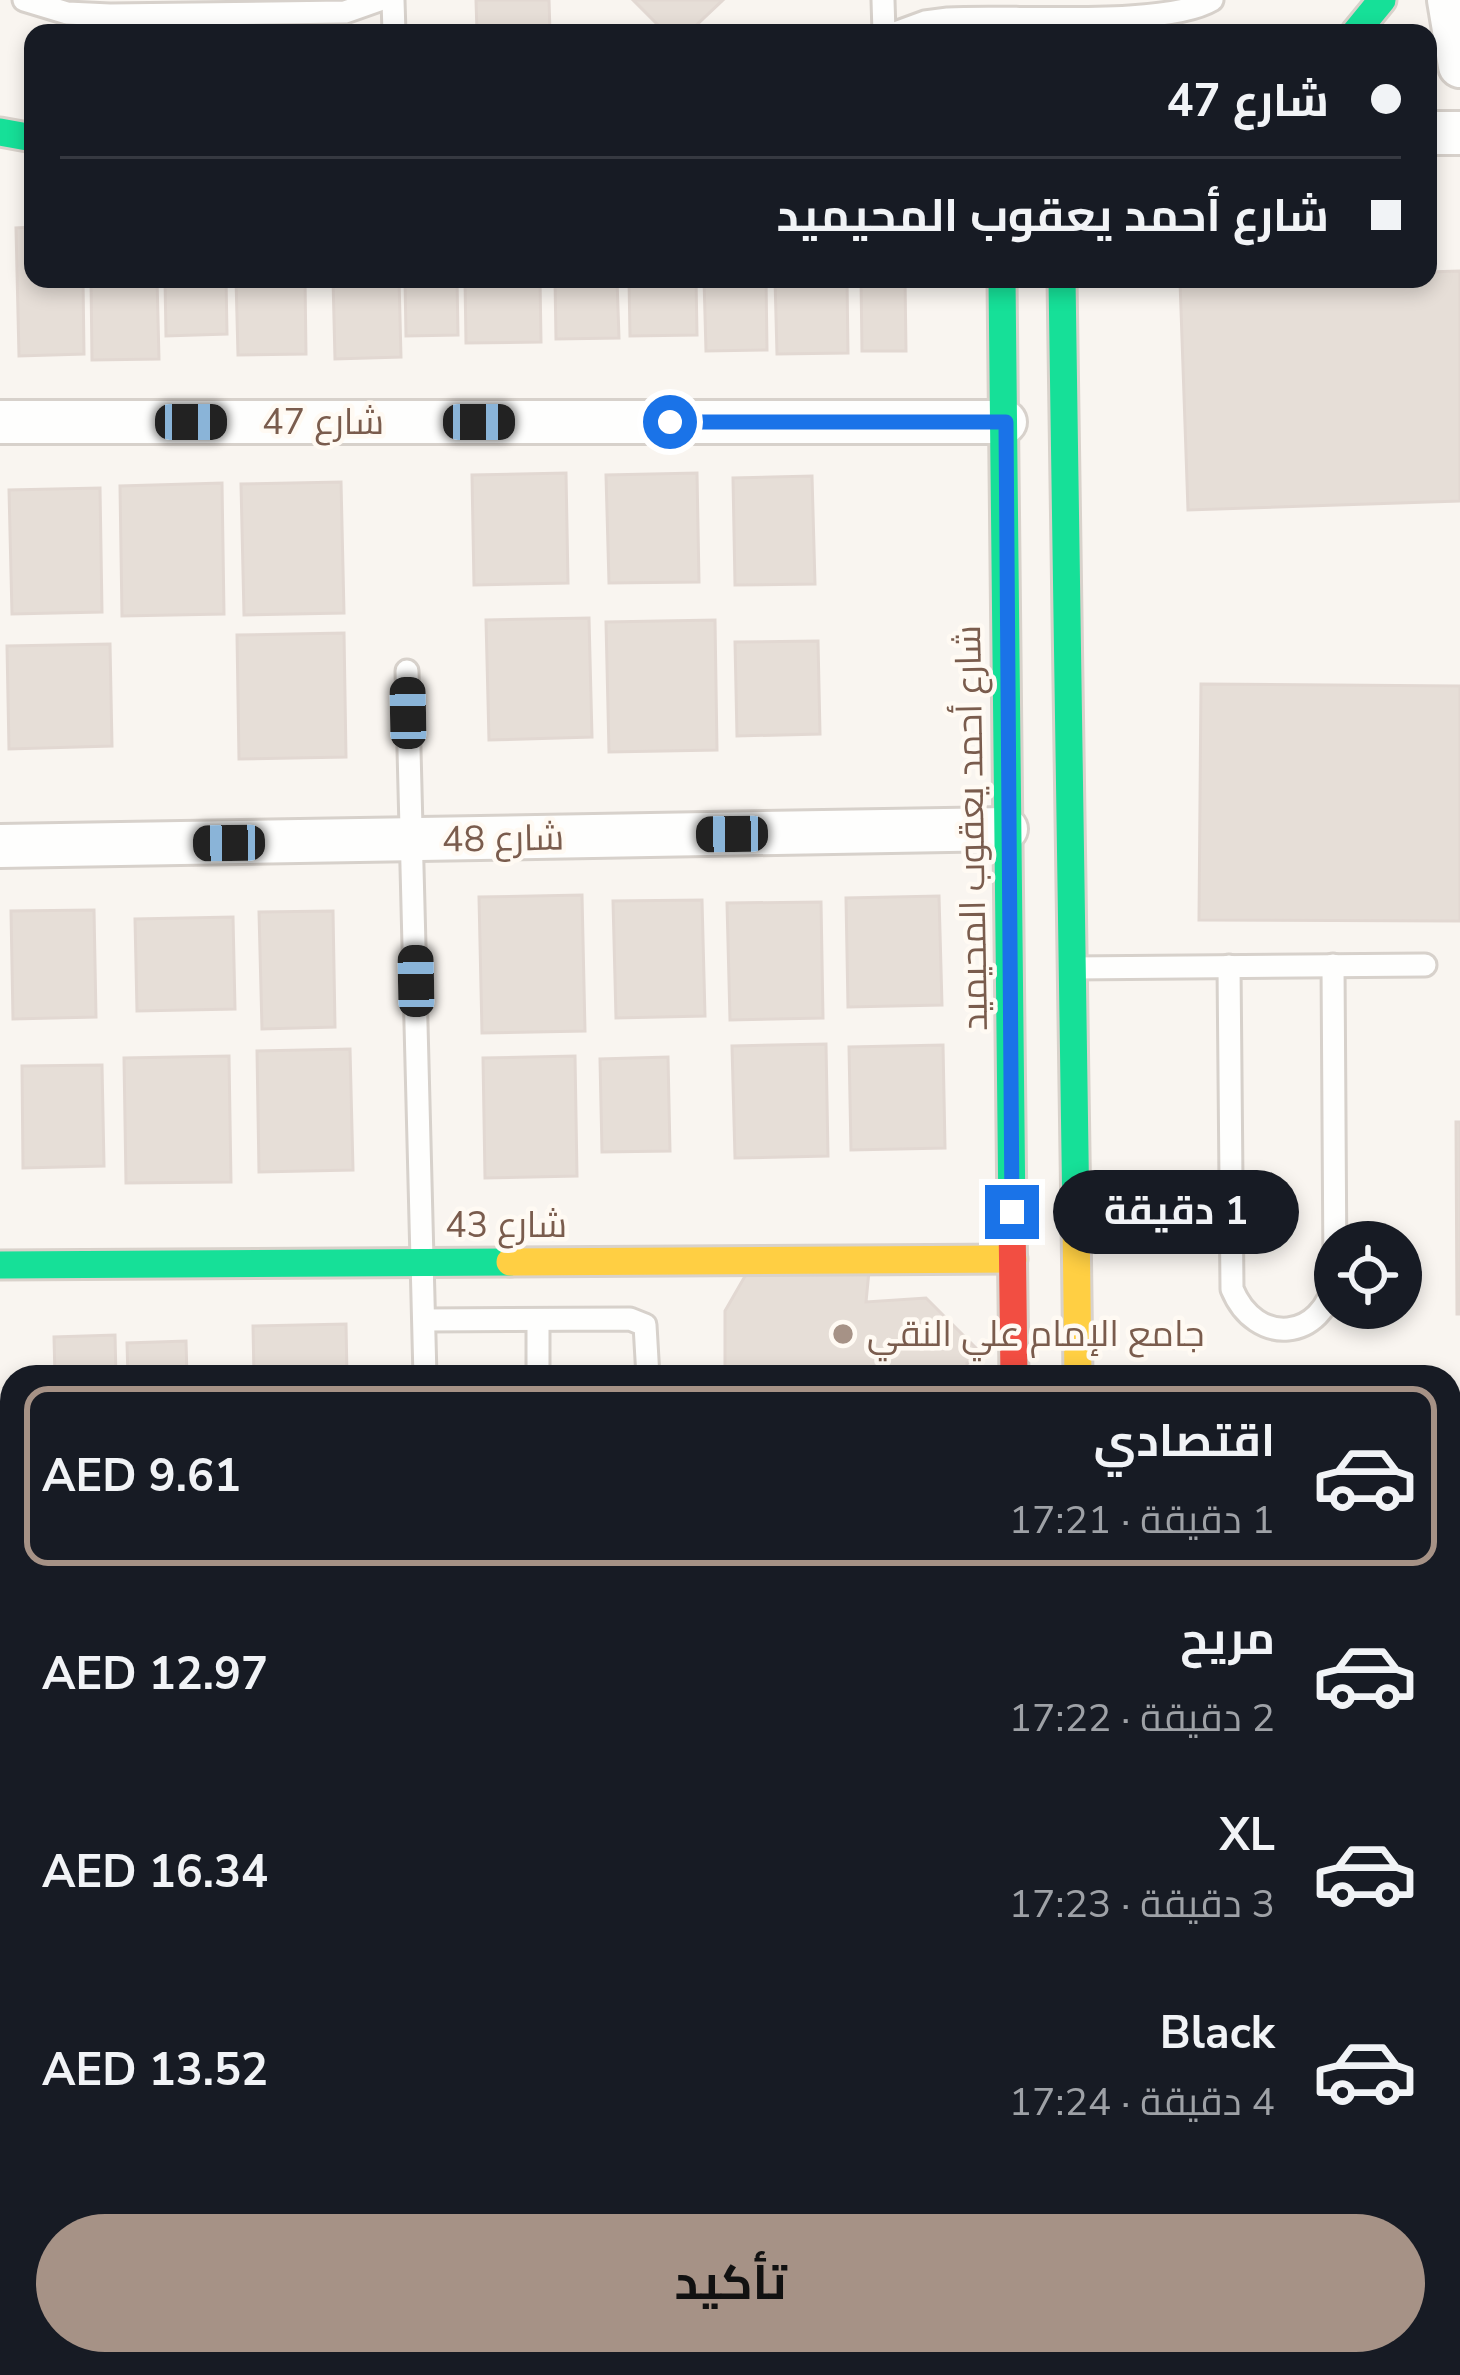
<!DOCTYPE html>
<html lang="ar">
<meta charset="utf-8">
<style>
:root{--surface:#171b24;--page:#20242c;--text:#f1f3f6;--muted:#9ea1a6;--line:#363941;--accent:#a69286}
body{margin:0;font-family:"Nunito Sans",Cairo,sans-serif;background:var(--page);color:var(--text);direction:rtl;height:100vh;display:flex;flex-direction:column;font-size:45px;white-space:nowrap}
*{box-sizing:border-box;margin:0}
p{font-size:39px;color:var(--muted)}
.icon{flex:none;width:66px;height:66px;fill:none;stroke:currentColor;stroke-width:2;stroke-linecap:round;stroke-linejoin:round}
.map{position:relative;flex:1;overflow:hidden;direction:ltr}
.panel{position:absolute;left:0px;top:1365px;width:1461px;height:1011px;display:flex;flex-direction:column;background:var(--surface);border-radius:36px 36px 0 0;box-shadow:0 6px 18px #0003;direction:rtl}
.panel>*{flex:none}
.guide{position:absolute;left:24px;top:24px;width:1413px;height:264px;border-radius:24px;box-shadow:0 6px 18px #0003;direction:rtl;display:grid;align-content:center;height:264px;padding:0 36px;background:var(--surface)}
.buttons{position:absolute;left:1314px;top:1221px;display:grid;gap:24px}
.buttons a{display:grid;place-items:center;width:108px;height:108px;border-radius:50%;background:var(--surface);box-shadow:0 6px 18px #0003;font-size:60px}
.end{position:absolute;width:54px;height:54px;margin:-27px;border:15px solid #1a73e8;background:#fff;box-shadow:0 0 0 6px #fff}
.from{border-radius:50%}
.bubble{position:absolute;height:84px;border-radius:42px;background:var(--surface);box-shadow:0 6px 18px #0003;font-size:39px;font-weight:700;line-height:84px;text-align:center;direction:rtl}
.car{position:absolute;width:36px;height:72px;margin:-36px -18px;border-radius:15px;box-shadow:0 0 9px 3px #0007;background:linear-gradient(#222 24%,#8ab4d8 0 40%,#222 0 76%,#8ab4d8 0 86%,#222 0)}
.guide b{display:flex;align-items:center;gap:42px;height:114px;font-size:45px}
.guide b+b{border-top:3px solid var(--line)}
.guide i{width:30px;height:30px;background:var(--text)}
ul{padding:21px 0 0;list-style:none}
li{display:flex;align-items:center;gap:36px;height:180px;margin:0 24px 18px;padding:0 12px;border:6px solid transparent;border-radius:24px}
li div{flex:1}
li b{display:block;font-size:45px}
li em{font-style:normal;font-weight:700}
li.selected{border-color:var(--accent)}
li>.icon{width:108px;height:108px;stroke-width:1.5}
.primary-button{display:flex;gap:24px;margin-top:auto;padding:24px 36px}
.primary-button a{flex:1;height:138px;border-radius:72px;background:var(--accent);color:#111;font-size:48px;font-weight:700;line-height:138px;text-align:center}
.map>svg:first-child{display:block}
.building{fill:#e6ded7;stroke:#e2d8d2;stroke-width:3}
.lines{fill:none;stroke-linecap:round;stroke-linejoin:round}
.lane-casing{stroke:#d7d1cb;stroke-width:27}
.street-casing{stroke:#d7d1cb;stroke-width:48}
.fast-casing{stroke:#d9d2cb;stroke-width:33}
.slow-casing{stroke:#d9d2cb;stroke-width:33}
.jam-casing{stroke:#d9d2cb;stroke-width:33}
.lane{stroke:#fefefd;stroke-width:21}
.street{stroke:#fefefd;stroke-width:42}
.fast{stroke:#16e098;stroke-width:27}
.slow{stroke:#ffcf43;stroke-width:27}
.jam{stroke:#f24e42;stroke-width:27}
.route{stroke:#1a73e8;stroke-width:15}
.poi-dot{fill:#a69286;stroke:#fffaf3;stroke-width:4.5}
.labels{text-anchor:middle;dominant-baseline:central;stroke-width:9;stroke-linejoin:round;paint-order:stroke}
.street-label{font-size:36px;fill:#7a5c4d;stroke:#fffaf3}
.poi-label{font-size:36px;fill:#7a5c4d;stroke:#fffaf3;text-anchor:start}
</style>
<div class="map">
<svg width="1460" height="2375" viewBox="0 0 1460 2375">
<rect width="100%" height="100%" fill="#f9f5f0"/>
<g class="building">
<path d="M476,0H549L550,33H477Z"/>
<path d="M633,0H723L688,33H666Z"/>
<path d="M33,227V279H83L84,354L19,356L16,228Z"/>
<path d="M1460,271V501L1188,510L1180,281L1428,279V272Z"/>
<path d="M91,279H157L159,359L92,360Z"/>
<path d="M165,279H226L227,334L166,336Z"/>
<path d="M236,279H305L306,354L238,355Z"/>
<path d="M333,279H399L401,357L335,359Z"/>
<path d="M405,279H457L458,335L406,336Z"/>
<path d="M465,279H540L541,342L466,343Z"/>
<path d="M555,279H617L619,338L556,339Z"/>
<path d="M629,279H696L697,335L630,336Z"/>
<path d="M704,279H766L767,350L706,351Z"/>
<path d="M775,279H847L848,353L777,354Z"/>
<path d="M861,279H905L906,351H862Z"/>
<path d="M566,473L568,583L474,585L472,475Z"/>
<path d="M697,473L699,582L609,583L606,475Z"/>
<path d="M812,476L815,584L735,585L733,478Z"/>
<path d="M341,482L344,613L244,615L241,484Z"/>
<path d="M222,483L224,614L122,616L120,486Z"/>
<path d="M100,488L102,612L12,614L9,490Z"/>
<path d="M589,618L592,737L489,740L486,620Z"/>
<path d="M715,620L717,750L609,752L606,622Z"/>
<path d="M344,633L346,757L239,759L237,635Z"/>
<path d="M818,641L820,734L737,736L735,642Z"/>
<path d="M110,644L112,746L9,749L7,646Z"/>
<path d="M1201,684L1460,686V921L1199,920Z"/>
<path d="M582,895L585,1031L482,1033L479,897Z"/>
<path d="M939,896L942,1005L848,1007L846,898Z"/>
<path d="M702,900L705,1016L616,1018L613,901Z"/>
<path d="M821,902L823,1018L730,1020L727,903Z"/>
<path d="M94,910L96,1017L13,1019L11,911Z"/>
<path d="M333,911L335,1027L262,1029L259,912Z"/>
<path d="M233,917L235,1009L137,1011L135,919Z"/>
<path d="M826,1044L828,1156L735,1158L732,1046Z"/>
<path d="M943,1045L945,1148L851,1150L849,1047Z"/>
<path d="M350,1049L353,1170L259,1172L257,1051Z"/>
<path d="M229,1056L231,1182L126,1183L124,1058Z"/>
<path d="M575,1056L577,1176L485,1178L483,1058Z"/>
<path d="M668,1057L670,1151L602,1152L600,1059Z"/>
<path d="M102,1065L104,1166L23,1168L22,1066Z"/>
<path d="M1456,1122H1460V1314H1457Z"/>
<path d="M748,1271H869L866,1302L926,1298L985,1357L967,1363L968,1377H725V1311Z"/>
<path d="M346,1324L347,1377H254L253,1326Z"/>
<path d="M115,1335L116,1377H55L54,1337Z"/>
<path d="M186,1341L187,1377H128L127,1343Z"/>
<path d="M1449,1626H1460V1731L1449,1732Z"/>
<path d="M1460,1781V1902H1449V1782Z"/>
<rect x="1449" y="2023" width="11" height="114"/>
<path d="M1460,2173V2272L1449,2273V2174Z"/>
</g>
<g class="lines">
<g class="lane-casing">
<g id="lane">
<path d="M24,0L67,13L110,15L345,12L379,0"/>
<path d="M393,0L394,33"/>
<path d="M883,0L884,33"/>
<path d="M895,33L925,22L948,19C1010,15 1165,28 1212,0"/>
<path d="M407,671L425,1377"/>
<path d="M1333,965L1335,1272"/>
<path d="M1229,966L1232,1289C1256,1347 1323,1341 1335,1279"/>
<path d="M1072,968L1425,965"/>
<path d="M425,1320L630,1319L645,1325L648,1377"/>
<path d="M538,1377V1320"/>
<path d="M523,2364L541,2375"/>
<path d="M613,2375L620,2364"/>
<path d="M837,2375L844,2364"/>
</g>
</g>
<g class="street-casing">
<g id="street">
<path d="M1449,0L1460,66"/>
<path d="M1428,133H1460"/>
<path d="M0,422H1005"/>
<path d="M0,846L1006,829"/>
<path d="M0,1661H12"/>
<path d="M1449,1969L1460,1968"/>
<path d="M1429,2364V2375"/>
</g>
</g>
<g class="fast-casing">
<g id="fast">
<path d="M1355,33L1382,0"/>
<path d="M0,132L33,138"/>
<path d="M1002,279L1012,1219"/>
<path d="M1062,279L1076,1220"/>
<path d="M0,1265L510,1262"/>
<path d="M1075,2375L1076,2364"/>
</g>
</g>
<g class="slow-casing">
<g id="slow">
<path d="M1076,1220L1078,1377"/>
<path d="M510,1262L1013,1259"/>
<path d="M1449,1565H1460"/>
<path d="M998,2375L1000,2364"/>
</g>
</g>
<g class="jam-casing">
<g id="jam">
<path d="M1012,1219L1014,1377"/>
<path d="M1449,1506H1460"/>
</g>
</g>
<use href="#lane" class="lane"/>
<use href="#street" class="street"/>
<use href="#fast" class="fast"/>
<use href="#slow" class="slow"/>
<use href="#jam" class="jam"/>
</g>
<g class="lines">
<path class="route" d="M670,422H1006L1012,1212"/>
</g>
<circle class="poi-dot" cx="843" cy="1334" r="12"/>
<g class="labels">
<g class="street-label">
<text x="323" y="422">شارع 47</text>
<text transform="translate(972 828) rotate(-91)">شارع أحمد يعقوب المحيميد</text>
<text transform="translate(503 839) rotate(-1)">شارع 48</text>
<text x="506" y="1225">شارع 43</text>
</g>
<g class="poi-label">
<text x="867" y="1334">جامع الإمام علي النقي</text>
</g>
</g>
</svg>
<div class="buttons">
<a><svg class="icon" aria-label="locate" viewBox="0 0 24 24"><circle cx="12" cy="12" r="6"/><path d="M12 2v4M12 18v4M2 12h4M18 12h4"/></svg></a>
</div>
<i class="end from" style="left:670px;top:422px"></i>
<i class="end" style="left:1012px;top:1212px"></i>
<div class="bubble" style="left:1053px;top:1170px;width:246px">1 دقيقة</div>
<i class="car" style="left:191px;top:422px;rotate:90deg"></i>
<i class="car" style="left:479px;top:422px;rotate:90deg"></i>
<i class="car" style="left:408px;top:713px;rotate:359deg"></i>
<i class="car" style="left:732px;top:834px;rotate:269deg"></i>
<i class="car" style="left:229px;top:843px;rotate:269deg"></i>
<i class="car" style="left:416px;top:981px;rotate:359deg"></i>
<div class="guide">
<b><i class="from"></i>شارع 47</b>
<b><i></i>شارع أحمد يعقوب المحيميد</b>
</div>
<section class="panel">
<ul>
<li class="selected"><svg class="icon" aria-label="car" viewBox="0 0 24 24"><path d="M5 17H2v-5l4-1 3-4h7l3 4 3 1v5h-3M9 17h6M6 11h13"/><circle cx="7" cy="17" r="2"/><circle cx="17" cy="17" r="2"/></svg><div><b>اقتصادي</b><p>1 دقيقة · 17:21</p></div><em>AED 9.61</em></li>
<li><svg class="icon" aria-label="car" viewBox="0 0 24 24"><path d="M5 17H2v-5l4-1 3-4h7l3 4 3 1v5h-3M9 17h6M6 11h13"/><circle cx="7" cy="17" r="2"/><circle cx="17" cy="17" r="2"/></svg><div><b>مريح</b><p>2 دقيقة · 17:22</p></div><em>AED 12.97</em></li>
<li><svg class="icon" aria-label="car" viewBox="0 0 24 24"><path d="M5 17H2v-5l4-1 3-4h7l3 4 3 1v5h-3M9 17h6M6 11h13"/><circle cx="7" cy="17" r="2"/><circle cx="17" cy="17" r="2"/></svg><div><b>XL</b><p>3 دقيقة · 17:23</p></div><em>AED 16.34</em></li>
<li><svg class="icon" aria-label="car" viewBox="0 0 24 24"><path d="M5 17H2v-5l4-1 3-4h7l3 4 3 1v5h-3M9 17h6M6 11h13"/><circle cx="7" cy="17" r="2"/><circle cx="17" cy="17" r="2"/></svg><div><b>Black</b><p>4 دقيقة · 17:24</p></div><em>AED 13.52</em></li>
</ul>
<div class="primary-button"><a>تأكيد</a></div>
</section>
</div>
